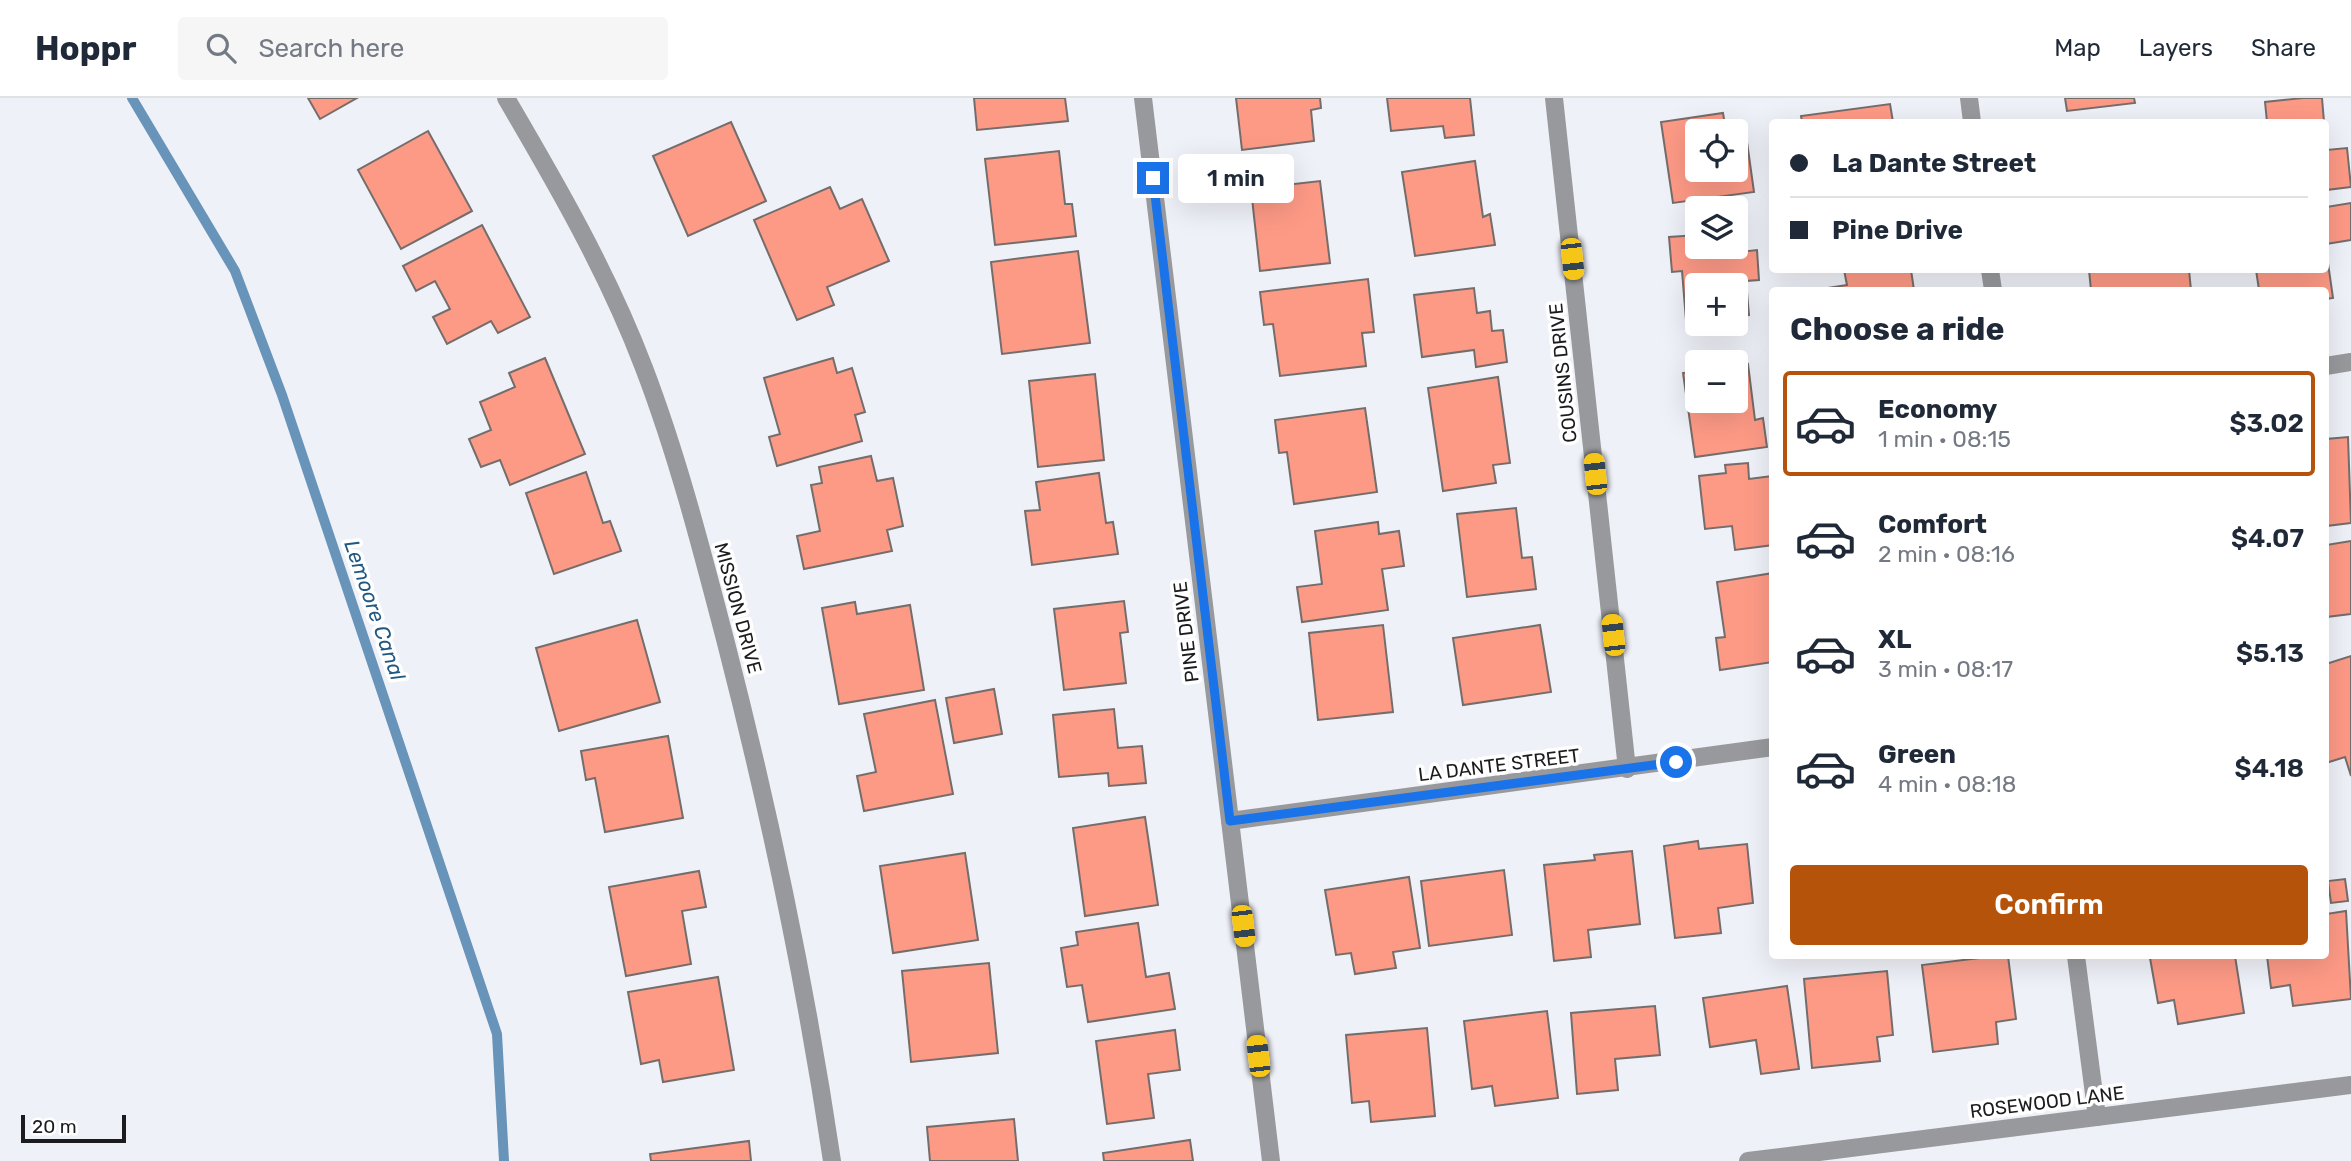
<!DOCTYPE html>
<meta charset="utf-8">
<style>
:root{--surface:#fff;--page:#f6f6f7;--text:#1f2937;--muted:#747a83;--line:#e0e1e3;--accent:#b45309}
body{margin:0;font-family:Rubik,sans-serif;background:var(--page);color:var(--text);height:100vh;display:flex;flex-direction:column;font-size:26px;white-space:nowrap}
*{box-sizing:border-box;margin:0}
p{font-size:23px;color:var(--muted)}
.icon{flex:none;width:38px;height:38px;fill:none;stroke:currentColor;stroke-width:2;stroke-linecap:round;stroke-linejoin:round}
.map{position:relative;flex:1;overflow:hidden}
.drawer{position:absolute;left:1769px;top:189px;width:560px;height:672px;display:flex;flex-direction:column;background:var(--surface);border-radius:7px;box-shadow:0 7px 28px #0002}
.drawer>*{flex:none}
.hud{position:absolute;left:1769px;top:21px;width:560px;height:154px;border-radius:7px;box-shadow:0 7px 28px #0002;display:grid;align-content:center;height:154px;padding:0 21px;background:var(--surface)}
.fabs{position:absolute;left:1685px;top:21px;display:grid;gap:14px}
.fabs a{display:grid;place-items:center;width:63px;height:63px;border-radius:7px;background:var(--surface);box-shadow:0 7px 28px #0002;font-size:35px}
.scale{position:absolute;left:21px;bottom:18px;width:105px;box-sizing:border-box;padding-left:7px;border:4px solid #1c1c1f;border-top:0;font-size:19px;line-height:24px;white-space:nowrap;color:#1c1c1f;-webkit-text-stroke:5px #fff;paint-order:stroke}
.end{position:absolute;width:32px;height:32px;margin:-16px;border:9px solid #1a73e8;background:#fff;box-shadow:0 0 0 4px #fff}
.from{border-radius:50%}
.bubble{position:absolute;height:49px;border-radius:7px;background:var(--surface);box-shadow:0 7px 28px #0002;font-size:23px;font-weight:600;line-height:49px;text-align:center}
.car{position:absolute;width:21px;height:42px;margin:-21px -10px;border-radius:9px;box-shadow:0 0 5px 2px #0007;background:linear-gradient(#f5c518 24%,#345 0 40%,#f5c518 0 76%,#345 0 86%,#f5c518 0)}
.hud b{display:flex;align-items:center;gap:24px;height:66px;font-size:26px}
.hud b+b{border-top:2px solid var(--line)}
.hud i{width:18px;height:18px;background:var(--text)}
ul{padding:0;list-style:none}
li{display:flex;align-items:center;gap:21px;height:105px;margin:0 14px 10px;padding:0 7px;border:4px solid transparent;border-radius:7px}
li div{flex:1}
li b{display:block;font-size:26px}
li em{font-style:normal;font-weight:600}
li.selected{border-color:var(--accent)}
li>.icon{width:63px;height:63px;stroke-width:1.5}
h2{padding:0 21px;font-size:32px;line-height:84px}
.primary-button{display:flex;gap:14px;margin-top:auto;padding:14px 21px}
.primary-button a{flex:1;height:80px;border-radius:7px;background:var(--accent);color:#fff;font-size:28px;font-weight:600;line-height:80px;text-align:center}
header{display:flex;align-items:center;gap:42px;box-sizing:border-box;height:98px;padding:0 35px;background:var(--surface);border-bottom:2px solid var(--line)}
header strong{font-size:33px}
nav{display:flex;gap:38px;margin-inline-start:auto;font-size:24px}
.search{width:490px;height:63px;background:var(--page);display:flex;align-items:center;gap:18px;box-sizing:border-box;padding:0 24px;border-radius:7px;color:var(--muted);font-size:26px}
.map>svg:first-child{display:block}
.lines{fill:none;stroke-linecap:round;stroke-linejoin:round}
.stream{stroke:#6994ba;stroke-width:10}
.building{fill:#fd9a86;stroke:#756d6b;stroke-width:2}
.minor{stroke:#98999c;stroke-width:18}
.route{stroke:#1a73e8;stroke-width:9}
.labels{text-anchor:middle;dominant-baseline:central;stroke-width:7;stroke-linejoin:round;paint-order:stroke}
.street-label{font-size:19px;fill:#1c1c1f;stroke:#fff}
.water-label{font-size:21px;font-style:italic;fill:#205884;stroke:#fff}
</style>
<header>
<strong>Hoppr</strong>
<div class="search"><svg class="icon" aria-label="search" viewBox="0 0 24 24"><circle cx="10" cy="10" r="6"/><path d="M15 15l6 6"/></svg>Search here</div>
<nav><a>Map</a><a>Layers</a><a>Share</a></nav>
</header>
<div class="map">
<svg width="2351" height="1063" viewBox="0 0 2351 1063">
<rect width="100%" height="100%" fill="#eff1f8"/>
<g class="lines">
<path class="stream" d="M132,0L235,173L282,297L497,936L504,1063"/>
</g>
<g class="building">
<path d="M308,0H357L320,21Z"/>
<path d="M974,0H1065L1068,23L977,32Z"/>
<path d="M1236,0H1320L1321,10L1311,12L1314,43L1242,52Z"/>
<path d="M1387,0H1470L1474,37L1445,40L1443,28L1391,33Z"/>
<path d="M2065,0H2134L2135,5L2067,13Z"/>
<path d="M2303,0H2322L2324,24H2267L2265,4Z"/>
<path d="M1890,6L1893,24H1802L1801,18Z"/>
<path d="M1723,15L1726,33H1698V72H1736V46L1747,44L1754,94L1673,105L1661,24Z"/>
<path d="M731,24L766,103L688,138L653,58Z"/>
<path d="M428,33L472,113L401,151L358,72Z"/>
<path d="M2326,37L2327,52L2347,50L2351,89L2326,92Z"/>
<path d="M1059,53L1065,106H1072L1076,138L995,147L985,61Z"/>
<path d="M1475,63L1483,119L1490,116L1495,147L1415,158L1402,74Z"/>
<path d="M1320,83L1330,165L1260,173L1251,91Z"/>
<path d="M830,89L840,111L862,101L889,163L827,189L834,207L797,222L754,122Z"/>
<path d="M2351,105V142L2326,146V109Z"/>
<path d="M482,127L530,219L498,235L491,223L447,246L433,219L450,211L435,183L416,193L403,168Z"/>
<path d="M1738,133L1740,154L1757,152L1759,182L1746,183L1749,217L1736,218V187H1698V221L1686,222L1682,173L1672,174L1669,139L1698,137V149H1736Z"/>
<path d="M2326,151L2333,200L2326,201V192H2259L2256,172H2326Z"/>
<path d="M1078,153L1090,245L1002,256L991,164Z"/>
<path d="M1844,172H1911L1914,192H1827V190L1847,187Z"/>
<path d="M2089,172H2189L2191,192H2091Z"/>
<path d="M1368,181L1374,234L1362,235L1366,268L1280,278L1273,226L1264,227L1260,194Z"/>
<path d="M1474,190L1477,215L1490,213L1492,233L1503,232L1507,264L1476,269L1474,252L1422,259L1414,197Z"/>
<path d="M545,260L585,356L510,387L500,362L481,369L469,341L491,332L480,304L515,289L509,275Z"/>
<path d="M833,260L837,275L852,270L865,314L855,317L862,343L777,368L769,339L780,336L764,280Z"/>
<path d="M1748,266L1755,322L1763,320L1767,349L1695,359L1683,275L1698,273V303H1736V268Z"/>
<path d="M1095,276L1104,362L1038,369L1029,283Z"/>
<path d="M1498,279L1510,365L1493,367L1496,385L1443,393L1428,290Z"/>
<path d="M1365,310L1377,394L1294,406L1287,354L1279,355L1275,322Z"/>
<path d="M2348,339L2351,425L2326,428V341Z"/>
<path d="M871,358L877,383L893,380L903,428L887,432L892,453L804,471L797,438L820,433L811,387L822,385L819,369Z"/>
<path d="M1748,365L1749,381L1773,378V447L1735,452L1732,428L1705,431L1699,378L1726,375L1725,367Z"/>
<path d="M586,374L603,425L610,423L621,453L554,476L526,395Z"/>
<path d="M1099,375L1106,425L1113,424L1118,456L1032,467L1025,413L1040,412L1036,384Z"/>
<path d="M1516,410L1522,460L1532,459L1536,491L1467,499L1457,416Z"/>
<path d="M1378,424L1379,436L1399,433L1404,468L1382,471L1388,512L1302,524L1297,489L1322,486L1315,433Z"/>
<path d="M2351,443V516L2326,519V447Z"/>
<path d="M1773,475V564L1720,572L1716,540L1725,539L1717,484Z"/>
<path d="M1124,503L1128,534L1120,535L1126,585L1064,592L1054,511Z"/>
<path d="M855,504L857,516L910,507L924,592L839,606L822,510Z"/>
<path d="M637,522L660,604L559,633L536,550Z"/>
<path d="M1383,527L1393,614L1318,622L1309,535Z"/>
<path d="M1540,527L1551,594L1463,607L1453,540Z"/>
<path d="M2351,558V678L2345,659L2326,665V566Z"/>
<path d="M994,591L1002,636L954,645L946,600Z"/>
<path d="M935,602L953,696L864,713L857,678L876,674L864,616Z"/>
<path d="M1114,611L1118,650L1142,648L1146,685L1109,688L1108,675L1059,679L1053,617Z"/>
<path d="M668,638L683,720L605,734L595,680L586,682L581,653Z"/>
<path d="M1145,719L1158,807L1085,818L1073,730Z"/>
<path d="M1698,743L1699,751L1747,746L1753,805L1718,810L1721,835L1675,840L1664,748Z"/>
<path d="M1632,753L1640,826L1588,832L1591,859L1554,863L1544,767L1595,762L1594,757Z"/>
<path d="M965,755L978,842L893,855L880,768Z"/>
<path d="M1504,772L1512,837L1429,848L1421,783Z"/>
<path d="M699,773L706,809L682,813L691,866L626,878L609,789Z"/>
<path d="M1409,779L1420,850L1393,854L1396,870L1355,876L1351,855L1336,857L1325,792Z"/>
<path d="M2345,781L2348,803L2331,805L2328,783Z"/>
<path d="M2346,813L2351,901L2293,908L2290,887L2271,890L2267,858H2326V816Z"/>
<path d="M1138,825L1146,879L1169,875L1175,911L1088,924L1082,887L1067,889L1061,850L1078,847L1076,834Z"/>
<path d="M1996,858H2008L2016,921L1996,924L1998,946L1933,954L1922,867Z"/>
<path d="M2166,858H2235L2244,915L2178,926L2174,902L2158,905L2150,860Z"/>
<path d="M989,865L998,955L911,964L902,873Z"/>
<path d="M1887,873L1893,937L1877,939L1880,963L1812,970L1804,881Z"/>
<path d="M718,879L734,972L663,984L659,962L641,966L628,894Z"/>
<path d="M1787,888L1799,971L1761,976L1756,942L1710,949L1703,900Z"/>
<path d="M1655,908L1660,957L1615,961L1618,992L1577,996L1571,915Z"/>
<path d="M1547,913L1558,1000L1495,1008L1492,988L1472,991L1464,923Z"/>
<path d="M1427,930L1435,1018L1371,1024L1369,1003L1352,1005L1346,937Z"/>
<path d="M1175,932L1180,972L1148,976L1154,1020L1107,1026L1096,943Z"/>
<path d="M1014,1021L1018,1063H930L927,1029Z"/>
<path d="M1190,1042L1193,1063H1104L1103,1055Z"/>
<path d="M749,1043L751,1063H651L650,1056Z"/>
</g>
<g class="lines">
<g class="minor">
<path d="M506,0C557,87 608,175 644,270C678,359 702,453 726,545C770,716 806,888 832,1063"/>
<path d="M1143,0L1271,1063"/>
<path d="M1554,0L1627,671"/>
<path d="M1969,0L1972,24"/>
<path d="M1990,172L1993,192"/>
<path d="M2326,268L2351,264"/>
<path d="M1230,723L1773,649"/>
<path d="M2076,858L2097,1019"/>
<path d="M1748,1063L2351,987"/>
</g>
</g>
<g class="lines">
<path class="route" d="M1153,80L1230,723L1676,664"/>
</g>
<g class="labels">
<g class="street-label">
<text transform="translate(1563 275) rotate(-96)">COUSINS DRIVE</text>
<text transform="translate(738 510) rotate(75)">MISSION DRIVE</text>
<text transform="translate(1186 534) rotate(-97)">PINE DRIVE</text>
<text transform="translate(1499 667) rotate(-7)">LA DANTE STREET</text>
<text transform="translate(2047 1004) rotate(-7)">ROSEWOOD LANE</text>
</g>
<g class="water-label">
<text transform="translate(375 512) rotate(71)">Lemoore Canal</text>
</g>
</g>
</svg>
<div class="fabs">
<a><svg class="icon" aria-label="locate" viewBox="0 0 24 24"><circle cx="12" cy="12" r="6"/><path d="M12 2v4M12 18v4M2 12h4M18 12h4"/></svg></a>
<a><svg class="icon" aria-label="layers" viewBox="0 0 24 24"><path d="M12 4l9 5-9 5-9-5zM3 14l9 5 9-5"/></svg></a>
<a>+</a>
<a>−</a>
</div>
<div class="scale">20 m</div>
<i class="end from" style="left:1676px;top:664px"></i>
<i class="end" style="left:1153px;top:80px"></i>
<div class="bubble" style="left:1178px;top:56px;width:116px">1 min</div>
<i class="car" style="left:1572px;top:161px;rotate:174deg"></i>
<i class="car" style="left:1595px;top:376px;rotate:354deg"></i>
<i class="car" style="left:1613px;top:537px;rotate:354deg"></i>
<i class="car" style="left:1243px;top:828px;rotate:173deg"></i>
<i class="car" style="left:1258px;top:958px;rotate:353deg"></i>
<div class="hud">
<b><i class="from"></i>La Dante Street</b>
<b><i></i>Pine Drive</b>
</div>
<section class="drawer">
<h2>Choose a ride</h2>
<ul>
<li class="selected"><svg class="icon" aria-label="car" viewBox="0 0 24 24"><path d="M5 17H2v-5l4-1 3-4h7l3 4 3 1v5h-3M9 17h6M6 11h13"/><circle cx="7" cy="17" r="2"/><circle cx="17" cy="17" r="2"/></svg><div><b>Economy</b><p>1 min · 08:15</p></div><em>$3.02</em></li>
<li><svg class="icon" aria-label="car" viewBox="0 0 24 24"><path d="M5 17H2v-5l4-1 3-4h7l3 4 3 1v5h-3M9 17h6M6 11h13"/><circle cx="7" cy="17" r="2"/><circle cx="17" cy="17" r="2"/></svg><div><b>Comfort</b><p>2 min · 08:16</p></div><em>$4.07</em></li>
<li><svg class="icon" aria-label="car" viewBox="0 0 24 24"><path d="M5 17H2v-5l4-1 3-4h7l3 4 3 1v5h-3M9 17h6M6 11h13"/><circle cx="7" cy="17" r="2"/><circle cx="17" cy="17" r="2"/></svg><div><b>XL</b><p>3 min · 08:17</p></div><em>$5.13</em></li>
<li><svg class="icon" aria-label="car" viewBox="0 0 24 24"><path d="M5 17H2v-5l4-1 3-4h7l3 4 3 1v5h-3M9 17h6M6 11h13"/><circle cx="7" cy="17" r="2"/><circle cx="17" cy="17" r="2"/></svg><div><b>Green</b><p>4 min · 08:18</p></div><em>$4.18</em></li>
</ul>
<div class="primary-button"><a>Confirm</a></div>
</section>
</div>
